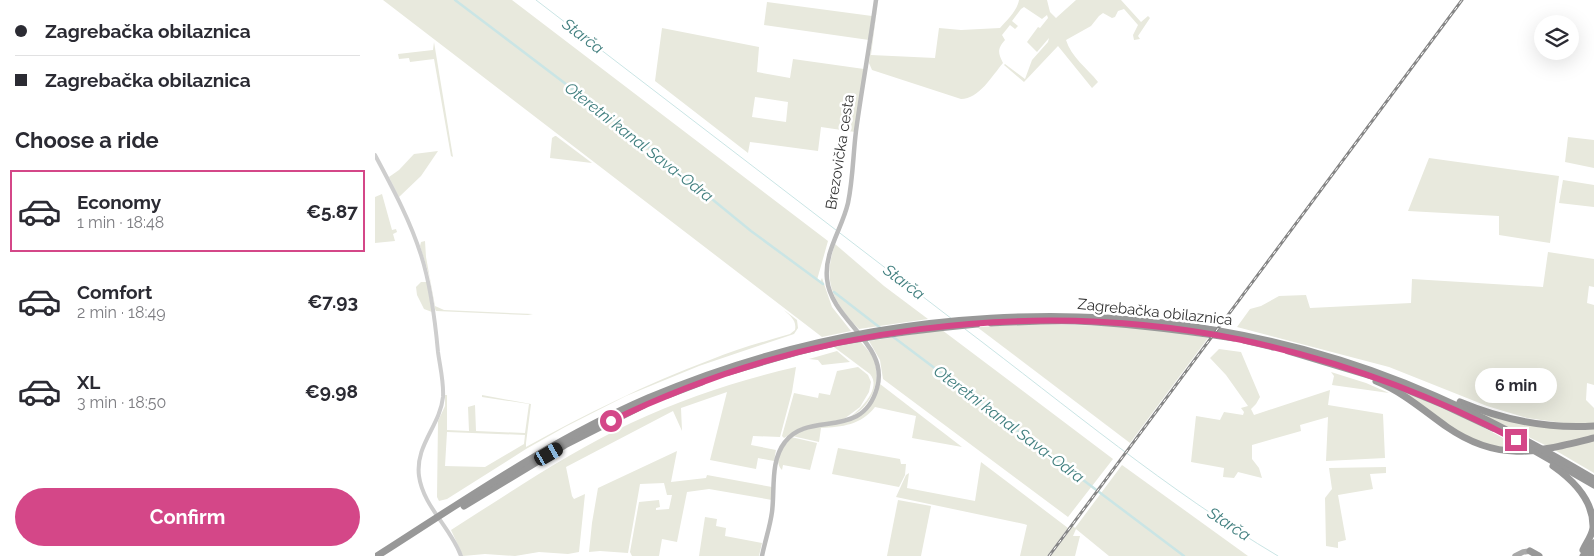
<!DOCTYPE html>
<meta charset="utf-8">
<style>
:root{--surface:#fff;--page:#f7f7f7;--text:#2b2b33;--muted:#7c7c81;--line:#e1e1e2;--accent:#d44788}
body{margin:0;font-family:Raleway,sans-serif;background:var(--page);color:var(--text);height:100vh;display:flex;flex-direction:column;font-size:19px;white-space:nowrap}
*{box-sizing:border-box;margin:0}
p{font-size:16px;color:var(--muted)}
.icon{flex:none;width:28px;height:28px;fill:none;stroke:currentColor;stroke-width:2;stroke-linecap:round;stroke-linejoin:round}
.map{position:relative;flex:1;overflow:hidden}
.panel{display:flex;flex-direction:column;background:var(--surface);width:375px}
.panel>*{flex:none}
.hud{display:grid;align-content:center;height:110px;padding:0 15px;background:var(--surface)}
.tools{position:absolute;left:1159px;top:15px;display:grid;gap:10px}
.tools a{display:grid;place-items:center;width:45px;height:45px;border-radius:50%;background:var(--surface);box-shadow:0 5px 20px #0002;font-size:25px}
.end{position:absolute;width:22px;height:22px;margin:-11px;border:6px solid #d44788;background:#fff;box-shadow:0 0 0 2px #fff}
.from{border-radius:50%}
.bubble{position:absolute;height:35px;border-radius:18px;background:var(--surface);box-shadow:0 5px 20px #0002;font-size:16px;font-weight:700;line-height:35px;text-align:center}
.car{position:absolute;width:15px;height:30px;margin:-15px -8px;border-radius:6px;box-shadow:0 0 4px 1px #0007;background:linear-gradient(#222 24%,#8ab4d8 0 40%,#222 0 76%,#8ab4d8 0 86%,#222 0)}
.hud b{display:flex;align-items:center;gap:18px;height:48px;font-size:19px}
.hud b+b{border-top:1px solid var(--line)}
.hud i{width:12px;height:12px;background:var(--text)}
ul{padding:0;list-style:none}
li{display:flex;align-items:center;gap:15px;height:82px;margin:0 10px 8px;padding:0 5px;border:2px solid transparent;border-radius:0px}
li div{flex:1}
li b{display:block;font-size:19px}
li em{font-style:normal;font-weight:700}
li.selected{border-color:var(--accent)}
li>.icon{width:45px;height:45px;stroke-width:1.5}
h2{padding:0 15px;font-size:22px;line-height:60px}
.cta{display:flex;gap:10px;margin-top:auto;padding:10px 15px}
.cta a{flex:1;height:58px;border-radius:30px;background:var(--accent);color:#fff;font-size:20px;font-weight:700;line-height:58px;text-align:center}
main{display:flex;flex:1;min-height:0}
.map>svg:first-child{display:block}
.green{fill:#e8e9dd;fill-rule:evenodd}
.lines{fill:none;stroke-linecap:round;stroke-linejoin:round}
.stream{stroke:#cae5e5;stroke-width:1}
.canal{stroke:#cae5e5;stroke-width:2.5}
.tertiary{stroke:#cecece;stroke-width:4}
.secondary{stroke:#bbb;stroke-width:4.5}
.primary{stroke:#a9a9a9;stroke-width:5.5}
.motorway{stroke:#989898;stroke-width:7}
.rail-casing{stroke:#868686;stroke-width:3}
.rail{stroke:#fff;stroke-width:1;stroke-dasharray:4;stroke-linecap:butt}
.route{stroke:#d44788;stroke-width:6}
.labels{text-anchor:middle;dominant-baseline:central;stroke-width:5;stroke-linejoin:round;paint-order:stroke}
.street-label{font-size:15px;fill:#313131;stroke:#fff}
.water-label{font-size:16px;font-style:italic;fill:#417f7f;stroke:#fff}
</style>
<main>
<section class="panel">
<div class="hud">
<b><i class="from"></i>Zagrebačka obilaznica</b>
<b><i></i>Zagrebačka obilaznica</b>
</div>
<h2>Choose a ride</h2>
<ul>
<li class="selected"><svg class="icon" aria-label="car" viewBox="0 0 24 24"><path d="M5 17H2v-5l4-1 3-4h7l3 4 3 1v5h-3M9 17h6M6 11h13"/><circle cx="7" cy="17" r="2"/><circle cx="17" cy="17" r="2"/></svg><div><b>Economy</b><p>1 min · 18:48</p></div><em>€5.87</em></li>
<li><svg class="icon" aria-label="car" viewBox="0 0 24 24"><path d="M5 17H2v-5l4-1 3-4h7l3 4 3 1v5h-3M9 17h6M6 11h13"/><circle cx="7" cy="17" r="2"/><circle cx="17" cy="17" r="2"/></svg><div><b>Comfort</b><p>2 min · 18:49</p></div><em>€7.93</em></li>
<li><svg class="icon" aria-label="car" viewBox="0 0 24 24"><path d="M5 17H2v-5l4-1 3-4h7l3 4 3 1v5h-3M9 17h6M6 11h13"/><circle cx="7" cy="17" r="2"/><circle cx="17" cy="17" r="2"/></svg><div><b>XL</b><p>3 min · 18:50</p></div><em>€9.98</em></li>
</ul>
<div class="cta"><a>Confirm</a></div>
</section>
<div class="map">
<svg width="1219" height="556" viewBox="0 0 1219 556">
<rect width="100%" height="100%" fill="#fff"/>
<g class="green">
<path d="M8,0H137L453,241L442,280L445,282L447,278L457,307L476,331L447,337Z"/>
<path d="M503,0L496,55L560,58L564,28L586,30L625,28C632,20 642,11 644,0H672L675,12L681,18L701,0H746L766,22L773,16L775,18L763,36L765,39L759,40L758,35L763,25L749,9L743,11L740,17L737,18L728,13L724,16L716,26L691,40C696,57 712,68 723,82L717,88L683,46L649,82L629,65L630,64L650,79L657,60L673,42L674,38L662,52L652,42L663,27L665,28L673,18L672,15L667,19L649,7L646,9L637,21L643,26L640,29L635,25L627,35L630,40C622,49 623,53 628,63C617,76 604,99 586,99L497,70L494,63Z"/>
<path d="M392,2L497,16L494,40L389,25Z"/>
<path d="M287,28L384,47L382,72L415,78L418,59L489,69L480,132L446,127L443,151L375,142L373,153L280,81ZM380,97L413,102L411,122L377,117Z"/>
<path d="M59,42L78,157L76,156L59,59L35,62L34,58L24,59L23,54L58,50Z"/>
<path d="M180,136H181L217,163L175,158L177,138Z"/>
<path d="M1193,137L1219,140V168L1190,162Z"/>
<path d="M63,151L46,176L24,197L14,177L24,170L39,154Z"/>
<path d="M1054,158L1184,176L1175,243L1124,235V216L1033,211Z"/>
<path d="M1188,180L1219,185V207L1184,203Z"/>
<path d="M7,194L17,230L21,229L22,232L18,234L20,241L0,243V197Z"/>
<path d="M50,241L51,257L60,306L69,310L158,314L153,315L61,311L60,309L54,275L45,246L46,242Z"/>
<path d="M460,244L509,286L553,319L484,329C458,302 447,282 460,244Z"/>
<path d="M1173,252L1219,259V287L1214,286L1212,303L1219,305V385L1212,383L1211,400L1219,408V423L1195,424L1152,418L1112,406L1014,367L862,327L875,309L886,306L904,296L931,295L935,308L1036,303L1037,279L1168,287Z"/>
<path d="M46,282H52L57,312L49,309L42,295L41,287Z"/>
<path d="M409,310L422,320L423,328L419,334L324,366L251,396L190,427L151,449L72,499L64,501L62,497L63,421L70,406V395H72V430L94,431L93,407L100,405L101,431L150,433L154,404L107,397V395L156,404L151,443V447C211,414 271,384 335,360C361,349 388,342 415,334L420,330C422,320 415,316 409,310ZM72,432L150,435L149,444L110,467L70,466Z"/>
<path d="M660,324L741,326L794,331L833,338L755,443L602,327Z"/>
<path d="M567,330L738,459L693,517L508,379L505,360L494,341Z"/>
<path d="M485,341C490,347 497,354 499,360C507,382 496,407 475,417C486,409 507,388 495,374L459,347Z"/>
<path d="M844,349L866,352L885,397L881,404L876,409L879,415L955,390L953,405L1008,414L1010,458L951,461L953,417L925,425L926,431L877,445V459L884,468L887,478L863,472L859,478L848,477L849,468L816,462L821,416L845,420L849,412L868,415L869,412L866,408L873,406L851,375L835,358Z"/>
<path d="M462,351L475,362L447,365L443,360L434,359Z"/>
<path d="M421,367L417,392L405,437L378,436L376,445L401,450L399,461L383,458L381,469L335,460L352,392L306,408L307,431L298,411L191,467L197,496L199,499L210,494L204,552L193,554L164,552L140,556L110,554L88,556L76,530C134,493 193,453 256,423C309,398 364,380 421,367Z"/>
<path d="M483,367L493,375L496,382L494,392L485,407L469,419L427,427L409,438L407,436L419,393L443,398L444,393L455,395L462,371Z"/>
<path d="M956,372L991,383L1014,393L957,385L959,376Z"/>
<path d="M505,384L587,447L537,438L541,416L500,407C486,425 467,427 446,428L444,442L417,436C453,415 490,438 505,384Z"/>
<path d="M1026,390L1093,419L1150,450L1120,448L1085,433Z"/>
<path d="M1098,410L1134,420L1219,427V436L1174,447Z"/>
<path d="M416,437L442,443L435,470L408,465L407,470C397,460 410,446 416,437Z"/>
<path d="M1219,439V473L1178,449Z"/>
<path d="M463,448L525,459L526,464H531L530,475L524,487L457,474Z"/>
<path d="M302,451L296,482L331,478L332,475L397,487V500L334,489L312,492L302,542L287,539L284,556H257L255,552L264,502L284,500L285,507L281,508V510L294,509L297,495H292L289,483L265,484L253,553L225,551L214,552L217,523L223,488Z"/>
<path d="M606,462L693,528L672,556H645L652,525L649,524L521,497L531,475L534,473L532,488L600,501Z"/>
<path d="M747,465L873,556H734L701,529L698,536H705L700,556H676L698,526L700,528Z"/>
<path d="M1011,467V473L995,474L998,489L963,495L971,540L963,542V548L951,546L950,498L957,489L954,468Z"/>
<path d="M523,500L556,506L546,556H512Z"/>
<path d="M330,517L342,519L341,526L351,528L350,536L387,543L384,556H324Z"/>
</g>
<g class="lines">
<g class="stream">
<path d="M161,0L577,319"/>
<path d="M590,329C693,407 792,490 903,556"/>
</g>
<g class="canal">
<path d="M80,0L266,141L376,231L448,284"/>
<path d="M459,292L508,330"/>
<path d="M517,336L809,556"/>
</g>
<path class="tertiary" d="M0,155C17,187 35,220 46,255C56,286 60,319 63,352C65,367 69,382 68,397C65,426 40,445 44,476C48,506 76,528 86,556"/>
<path class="secondary" d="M387,556C390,541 395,527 397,512C400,489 395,461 410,442C434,410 487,441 502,388C515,344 456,321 452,279C449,252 467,229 473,203C478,179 478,155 481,131C487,87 495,44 501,0"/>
<path class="primary" d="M1140,556L1148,552L1155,551"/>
<g class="motorway">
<path d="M616,323C644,322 672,320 700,321C753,323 806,330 859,338"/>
<path d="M869,340L898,347"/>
<path d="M913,351L1006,379"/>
<path d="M354,372C394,360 435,347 476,340C518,333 560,328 602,324"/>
<path d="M1001,381C1028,392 1048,410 1072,427C1124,463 1162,452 1219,438"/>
<path d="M1016,383L1069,405L1118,428"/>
<path d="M293,395L327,382"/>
<path d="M1085,402C1128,420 1173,429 1219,426"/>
<path d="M1132,435L1219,485"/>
<path d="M1178,466C1198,480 1219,501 1218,528C1217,536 1211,543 1208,550"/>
<path d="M89,506L190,445L269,405"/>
<path d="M1155,551L1164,556"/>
<path d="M2,556C90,500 176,440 273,398C490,306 739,290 965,360C1055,388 1138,431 1219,479"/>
<path d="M1208,556L1219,543"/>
<path d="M1216,556L1219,552"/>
</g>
<g class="rail-casing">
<path id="rail" d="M674,556L1087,0"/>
</g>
<use href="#rail" class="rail"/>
</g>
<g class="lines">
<path class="route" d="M236,421C427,327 658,297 867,340C962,360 1055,394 1141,440"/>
</g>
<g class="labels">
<g class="street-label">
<text transform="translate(465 152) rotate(-81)">Brezovička cesta</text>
<text transform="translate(780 312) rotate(6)">Zagrebačka obilaznica</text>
</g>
<g class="water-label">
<text transform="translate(208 36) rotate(37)">Starča</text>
<text transform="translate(264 142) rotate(38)">Oteretni kanal Sava-Odra</text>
<text transform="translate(529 282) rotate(37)">Starča</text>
<text transform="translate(634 424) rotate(37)">Oteretni kanal Sava-Odra</text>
<text transform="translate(854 524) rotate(33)">Starča</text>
</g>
</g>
</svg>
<div class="tools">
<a><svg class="icon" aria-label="layers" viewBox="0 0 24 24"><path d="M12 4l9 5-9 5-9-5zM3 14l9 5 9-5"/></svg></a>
</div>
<i class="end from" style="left:236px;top:421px"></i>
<i class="end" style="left:1141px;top:440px"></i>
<div class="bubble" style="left:1100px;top:368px;width:82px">6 min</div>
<i class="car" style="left:174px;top:454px;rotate:60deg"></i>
</div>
</main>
